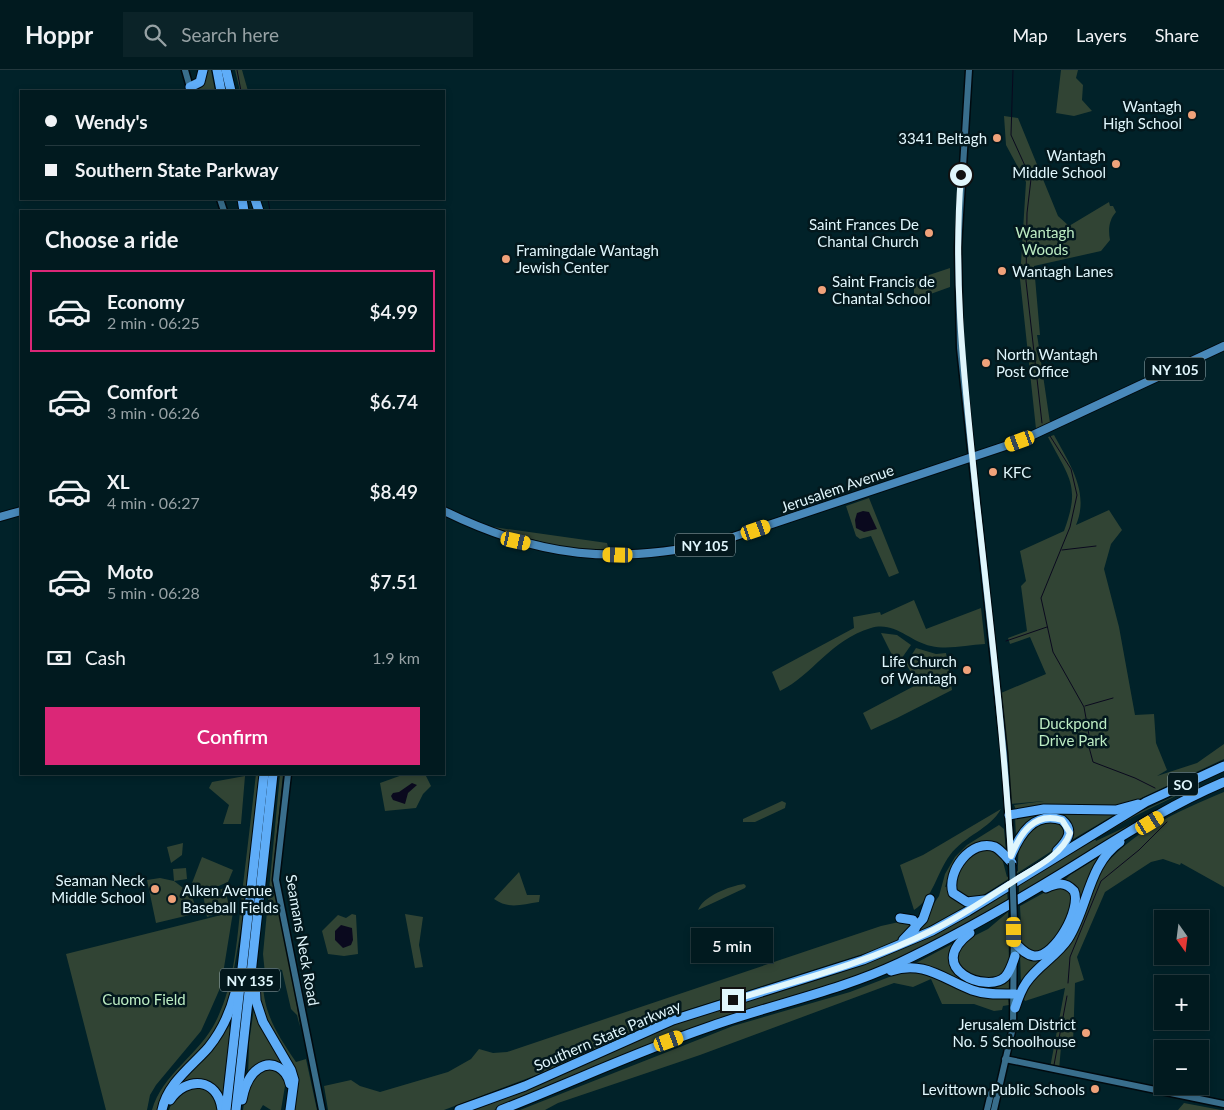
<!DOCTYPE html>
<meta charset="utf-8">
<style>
:root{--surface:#011a1f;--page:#0b2328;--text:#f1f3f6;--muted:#96a1a4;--line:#23383d;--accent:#db2777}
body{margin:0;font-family:Lato,sans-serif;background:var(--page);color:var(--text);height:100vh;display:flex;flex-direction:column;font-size:19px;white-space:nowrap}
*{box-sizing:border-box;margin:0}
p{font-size:16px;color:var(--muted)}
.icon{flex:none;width:28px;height:28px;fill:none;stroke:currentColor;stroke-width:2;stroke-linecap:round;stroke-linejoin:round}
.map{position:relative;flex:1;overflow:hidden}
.drawer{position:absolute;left:20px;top:140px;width:425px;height:565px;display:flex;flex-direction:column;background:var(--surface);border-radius:0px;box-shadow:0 2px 8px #0003,0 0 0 1px var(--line)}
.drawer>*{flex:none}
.banner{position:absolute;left:20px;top:20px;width:425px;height:110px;border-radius:0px;box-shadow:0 2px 8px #0003,0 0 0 1px var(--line);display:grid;align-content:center;height:110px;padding:0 25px;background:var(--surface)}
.needle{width:32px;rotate:166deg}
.buttons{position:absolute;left:1154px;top:840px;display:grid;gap:10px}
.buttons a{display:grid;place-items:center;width:55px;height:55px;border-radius:0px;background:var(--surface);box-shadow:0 2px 8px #0003,0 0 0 1px var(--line);font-size:25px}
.end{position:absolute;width:22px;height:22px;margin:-11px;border:6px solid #e0f6fc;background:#111;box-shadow:0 0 0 2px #111}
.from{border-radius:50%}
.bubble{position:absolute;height:35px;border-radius:0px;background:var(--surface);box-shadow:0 2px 8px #0003,0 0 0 1px var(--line);font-size:16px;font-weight:600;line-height:35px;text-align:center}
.car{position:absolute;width:15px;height:30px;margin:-15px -8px;border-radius:6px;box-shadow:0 0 4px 1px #0007;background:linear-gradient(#f5c518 24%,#345 0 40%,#f5c518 0 76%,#345 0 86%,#f5c518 0)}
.banner b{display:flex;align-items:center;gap:18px;height:48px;font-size:19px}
.banner b+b{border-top:1px solid var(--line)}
.banner i{width:12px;height:12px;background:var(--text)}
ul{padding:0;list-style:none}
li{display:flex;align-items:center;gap:15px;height:82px;margin:0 10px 8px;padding:0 15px;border:2px solid transparent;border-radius:0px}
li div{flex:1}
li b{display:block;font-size:19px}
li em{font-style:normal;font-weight:600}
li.active{border-color:var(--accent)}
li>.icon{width:45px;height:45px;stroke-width:1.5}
h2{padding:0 25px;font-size:22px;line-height:60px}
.pay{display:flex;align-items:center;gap:12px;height:55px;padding:0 25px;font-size:19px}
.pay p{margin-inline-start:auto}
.primary-button{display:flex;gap:10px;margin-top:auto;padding:10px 25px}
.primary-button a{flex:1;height:58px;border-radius:0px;background:var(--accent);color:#fff;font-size:20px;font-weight:600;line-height:58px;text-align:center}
header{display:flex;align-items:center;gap:30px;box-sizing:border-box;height:70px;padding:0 25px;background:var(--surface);border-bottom:1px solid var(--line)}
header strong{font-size:24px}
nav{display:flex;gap:28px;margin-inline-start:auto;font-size:18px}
.search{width:350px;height:45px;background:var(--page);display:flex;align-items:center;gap:12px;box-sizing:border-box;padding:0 18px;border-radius:0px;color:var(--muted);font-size:19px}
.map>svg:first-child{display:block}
.green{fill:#314434}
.water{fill:#0a091e}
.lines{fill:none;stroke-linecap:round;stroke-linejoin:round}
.stream{stroke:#0a091e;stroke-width:1}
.secondary-casing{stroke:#000a0f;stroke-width:9}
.primary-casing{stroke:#000a0f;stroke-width:10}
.highway-casing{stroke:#000a0f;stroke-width:11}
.secondary{stroke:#396e8c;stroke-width:6}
.primary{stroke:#4989ba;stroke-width:8}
.highway{stroke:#5fadf8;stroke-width:9}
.secondary-bridge-casing{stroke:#000a0f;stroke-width:9;stroke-linecap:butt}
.secondary-bridge{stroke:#396e8c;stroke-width:6}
.route{stroke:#e0f6fc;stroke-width:6}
.poi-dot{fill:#f0a27a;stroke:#03181d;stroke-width:2}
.labels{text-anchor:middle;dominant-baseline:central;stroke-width:5;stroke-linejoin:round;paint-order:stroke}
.shield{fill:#03181d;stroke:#9eb3b9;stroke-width:1}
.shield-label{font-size:14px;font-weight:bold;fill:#e0f6fc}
.poi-label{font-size:15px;fill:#e0f6fc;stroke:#03181d;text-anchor:end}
.park-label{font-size:15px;fill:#bdecc3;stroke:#03181d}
.street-label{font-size:15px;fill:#e0f6fc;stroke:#03181d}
</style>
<header>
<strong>Hoppr</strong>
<div class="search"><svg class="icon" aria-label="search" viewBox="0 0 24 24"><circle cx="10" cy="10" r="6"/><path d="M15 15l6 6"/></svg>Search here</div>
<nav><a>Map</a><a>Layers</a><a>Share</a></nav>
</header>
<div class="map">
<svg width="1224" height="1040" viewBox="0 0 1224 1040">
<rect width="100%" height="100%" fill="#012229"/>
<g class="green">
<path d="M205,0H211L215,21H195Z"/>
<path d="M235,0H242L248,21H240Z"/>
<path d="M1061,0H1078L1076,8L1083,15L1082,30L1092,41L1074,46L1056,43Z"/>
<path d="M1004,46L1018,48L1058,146L1069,156L1109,132L1110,136H1113L1116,142C1109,150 1108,159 1110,170L1101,181L1034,196L1040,265H1037L1038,271L1050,353L1036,359L1020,209L1026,112L1006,75Z"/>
<path d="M950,198V217L914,230V210Z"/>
<path d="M1054,365C1069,393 1090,422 1076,455L1109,440L1122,460L1111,474L1104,499L1119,557L1135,645L1154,644L1156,673L1167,700L1157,706L1197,693L1224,674V689L1137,730L1106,738L1016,740L1014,735L1044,731L1011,734L1001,623L1046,604L1030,567L1010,574L1008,568L1027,561L1021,516L1026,511L1020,481L1064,461C1081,415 1069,408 1048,367Z"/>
<path d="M869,428L899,503L889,507L871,466L860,469L856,466L846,436Z"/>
<path d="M493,457L607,473L608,477C588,489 516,465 493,457Z"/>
<path d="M914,530L926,559L981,538L985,574C967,575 948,580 931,576C910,572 895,551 871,558C830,570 813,605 780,621L772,602L854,558L853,547L880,542L881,545Z"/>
<path d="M881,563L897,565L911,575L897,595Z"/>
<path d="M916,578L936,584L946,583L952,620L897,648L871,660L863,643L918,614L906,594Z"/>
<path d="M256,704H259L242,853L226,944L211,970L159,1040H152C162,1004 200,984 216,951C234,915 237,872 241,832C246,790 251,747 256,704Z"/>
<path d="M280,704H283L272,811L292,901L300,957L297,945L291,939L282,900L277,899L268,905L265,904L263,884Z"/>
<path d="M405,704H425L431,716L423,724L416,738L385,741L380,713Z"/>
<path d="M245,706L241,754H223L229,735L209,718L212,712Z"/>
<path d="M1200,714L1133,747L1095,769L1096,771L1136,752L1019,826V815L1131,746Z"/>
<path d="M1224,722V817L1181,793L1180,795L1163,789L1151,792L1105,822L1077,887L1084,910L1075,913L1073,974L1061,977L1059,1000L1050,998L1065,918L1025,931L1022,926L1098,804C1128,762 1179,741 1224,722Z"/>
<path d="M782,731L786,733L785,738L755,752H743V749Z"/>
<path d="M1001,739C990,759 964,766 950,785C936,804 934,827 914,840L900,795L923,785Z"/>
<path d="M1048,742H1119L1070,771L1069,749C1057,744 1039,743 1028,752C1025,755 1020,763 1016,767L1015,747Z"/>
<path d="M1043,751L1063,754L1067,761L1061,775L977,829L972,830L956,823L953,806L975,781L992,779L1002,788L1007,807L1018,801C1018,772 1019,768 1043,751Z"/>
<path d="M999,755L1004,759L1006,782L988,774L987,771C967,779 952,796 945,817L948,816L954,830L968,835L912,866L939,826L945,804L955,787L967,775Z"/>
<path d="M183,773L182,785L171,793L167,777Z"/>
<path d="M1105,783L1068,865L1021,914L1020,885L1050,884L1079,829L1064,811L1070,805Z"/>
<path d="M202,787L233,800L228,812L200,824L189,821Z"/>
<path d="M186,798L187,809L174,811L191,824L198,843L156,853L147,810L160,808L174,811L173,799Z"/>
<path d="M519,802L527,825H540L539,832C522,834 510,840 494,829Z"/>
<path d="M744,814L746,816L745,818L698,840C703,826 730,816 744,814Z"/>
<path d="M1058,815L1073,822L1074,836L1055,872L1034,885L1022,876L1020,836Z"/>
<path d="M225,818L229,836L225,841L207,847L203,824Z"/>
<path d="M1007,821L1008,833L903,889L494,1040H473C547,1014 615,976 689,949C740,930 794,919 845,901C903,881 955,854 1007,821Z"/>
<path d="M233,842L221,916L210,941L201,961L156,1015L150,1025L147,1040H106L66,884Z"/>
<path d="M1008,842L1009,897L1000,909L974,908L957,894V879L964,871L988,859Z"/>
<path d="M352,844L356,845L358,884L344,886L328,884L322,861L338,845L346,848Z"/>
<path d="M405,844L423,847L419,875L423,897L415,898Z"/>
<path d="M908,850L914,854L900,869L882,878L674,944L635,960L571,992L444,1040H328L324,1016L351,1010L360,1016L380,1022L448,1002L471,989L479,979L493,983L507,982L881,856Z"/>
<path d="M952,874L950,891L982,916L1010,905V921L989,922L914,894Z"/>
<path d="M913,900L1008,927L1009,935L1003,936L1002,940L994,941L974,934H942L931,909L913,917L894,913L700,985L558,1033L545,1040H520L733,956L850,922L897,904Z"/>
<path d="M263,914C264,945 279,967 296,992L306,989L317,1040H293L296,1017L263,946L258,917Z"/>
<path d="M255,931L289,999L268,993L248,1008L249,973Z"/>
<path d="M229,952L230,961L222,1030L209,1013L180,1015L179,1013Z"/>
<path d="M270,997L279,999L286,1010L281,1040H271L263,1035L260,1040H243C246,1017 250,1009 270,997Z"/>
<path d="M193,1016C210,1018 214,1026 221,1040H169L174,1027Z"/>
<path d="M1184,1033L1221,1040H1178Z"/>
</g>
<g class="water">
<path d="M863,441L869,442L877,459L864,462L856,458L855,450L857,443Z"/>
<path d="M412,713L417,715L408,723L405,734L393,730L391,726L393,723L399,722Z"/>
<path d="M341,855L352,858L353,870L351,875L343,878L335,870V861Z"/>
</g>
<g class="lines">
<g class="stream">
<path d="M237,0L241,21"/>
<path d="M1013,0L1011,65L1031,109L1027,143L1026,211L1042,353"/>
<path d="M268,129L270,141"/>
<path d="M1050,366L1071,399L1077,425L1070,457L1041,528L1053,582L1084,637L1089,665"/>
<path d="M1062,480L1096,476"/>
<path d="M1006,571L1047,557"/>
<path d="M1085,636L1113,628"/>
<path d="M1089,677L1093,692L1135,708L1155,718"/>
<path d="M1068,913L1070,887L1101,811L1139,780L1167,752"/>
<path d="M1054,995L1067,926"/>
</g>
<g class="secondary-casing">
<g id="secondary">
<path d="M185,0L191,21"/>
<path d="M969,0L958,177L960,278L1004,683L1011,783"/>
<path d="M220,129L224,141"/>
<path d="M288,704L276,810L322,1040"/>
<path d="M1005,989L1224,1034"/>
<path d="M987,1040L991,1023L998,1016"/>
<path d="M994,1040L1013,957L1014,852"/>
</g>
</g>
<g class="primary-casing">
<g id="primary">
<path d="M444,441C540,488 615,495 718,472L1020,371L1224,276"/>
<path d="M0,447L21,441"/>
</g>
</g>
<g class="highway-casing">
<g id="highway">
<path d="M217,0L221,21"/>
<path d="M226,0L231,21"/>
<path d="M190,17L200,12L203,0"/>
<path d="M242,129L244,141"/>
<path d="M255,129L259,141"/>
<path d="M1009,745L1044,739L1116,740L1138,734"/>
<path d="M1011,786C1020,764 1034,741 1062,750C1075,761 1067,771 1057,781"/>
<path d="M984,830L967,832L953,823C946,802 971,768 995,777C1001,780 1007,788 1012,793"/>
<path d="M900,848L913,850L916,856L915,859"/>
<path d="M970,863C923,899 988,924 1005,907C1010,902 1013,892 1015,886"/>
<path d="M903,870L923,849L930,829"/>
<path d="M1015,873C1020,878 1026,885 1034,886C1055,888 1082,838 1074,821C1065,811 1057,813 1046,818"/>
<path d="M891,901C923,890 943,909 972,920C986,925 1001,924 1015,924"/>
<path d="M255,910L256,931L263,952L291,1000L294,1010L290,1040"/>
<path d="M1015,938C1018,929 1021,920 1026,913C1037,896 1057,886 1068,869C1088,838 1088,794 1120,772"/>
<path d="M170,1030C186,1006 218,1007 222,1040"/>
<path d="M242,1030C244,1019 248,1006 258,999C272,989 287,999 290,1014"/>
<path d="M162,1040C167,1014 191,997 208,978C221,962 230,943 235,923"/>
<path d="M226,1040L264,704"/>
<path d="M236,1040L273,704"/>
<path d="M459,1040L525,1016L673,950L863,890L932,861L968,841L1146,732L1224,696"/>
<path d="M501,1040C570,1013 636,982 706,958C769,935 837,922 899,893C956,866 1010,835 1064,802C1116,770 1167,736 1224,712"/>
</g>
</g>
<use href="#secondary" class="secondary"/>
<use href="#primary" class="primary"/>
<use href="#highway" class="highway"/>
<g class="secondary-bridge-casing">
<path id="secondary-bridge" d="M1012,793L1014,852"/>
</g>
<use href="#secondary-bridge" class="secondary-bridge"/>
</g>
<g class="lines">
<path class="route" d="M733,930C800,910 870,892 933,860C962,846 989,827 1017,809C1035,798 1063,784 1070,763L1062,750C1034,741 1020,764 1011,786C1004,668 990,550 977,433C966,322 952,217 961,105"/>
</g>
<g class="poi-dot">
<circle cx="1192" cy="45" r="5"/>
<circle cx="997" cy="68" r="5"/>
<circle cx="1116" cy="94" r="5"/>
<circle cx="929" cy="163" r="5"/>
<circle cx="506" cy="189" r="5"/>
<circle cx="1002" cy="201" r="5"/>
<circle cx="822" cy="220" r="5"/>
<circle cx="986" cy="293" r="5"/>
<circle cx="993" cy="402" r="5"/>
<circle cx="967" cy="600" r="5"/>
<circle cx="155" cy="819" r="5"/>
<circle cx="172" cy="829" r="5"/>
<circle cx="1086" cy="963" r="5"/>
<circle cx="1095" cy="1019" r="5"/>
</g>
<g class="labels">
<g class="shield">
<rect x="1145" y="287.5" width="60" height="23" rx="4"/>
<rect x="675" y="463.5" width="60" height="23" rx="4"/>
<rect x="1168" y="702.5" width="30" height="23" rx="4"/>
<rect x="220" y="898.5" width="60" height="23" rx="4"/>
</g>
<g class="shield-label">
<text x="1175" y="299">NY 105</text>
<text x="705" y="475">NY 105</text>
<text x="1183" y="714">SO</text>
<text x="250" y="910">NY 135</text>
</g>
<g class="poi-label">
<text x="1182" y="36">Wantagh<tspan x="1182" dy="17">High School</tspan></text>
<text x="987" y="68">3341 Beltagh</text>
<text x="1106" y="85">Wantagh<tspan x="1106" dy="17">Middle School</tspan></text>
<text x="919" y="154">Saint Frances De<tspan x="919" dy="17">Chantal Church</tspan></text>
<text x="516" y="180" text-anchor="start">Framingdale Wantagh<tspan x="516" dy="17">Jewish Center</tspan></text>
<text x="1012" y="201" text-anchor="start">Wantagh Lanes</text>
<text x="832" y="211" text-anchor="start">Saint Francis de<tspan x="832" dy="17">Chantal School</tspan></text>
<text x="996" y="284" text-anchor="start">North Wantagh<tspan x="996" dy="17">Post Office</tspan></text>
<text x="1003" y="402" text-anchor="start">KFC</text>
<text x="957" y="591">Life Church<tspan x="957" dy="17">of Wantagh</tspan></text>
<text x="145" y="810">Seaman Neck<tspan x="145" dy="17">Middle School</tspan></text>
<text x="182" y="820" text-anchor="start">Alken Avenue<tspan x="182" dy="17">Baseball Fields</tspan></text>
<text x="1076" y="954">Jerusalem District<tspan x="1076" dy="17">No. 5 Schoolhouse</tspan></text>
<text x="1085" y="1019">Levittown Public Schools</text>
</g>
<g class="park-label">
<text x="1045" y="162">Wantagh<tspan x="1045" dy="17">Woods</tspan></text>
<text x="1073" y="653">Duckpond<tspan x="1073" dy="17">Drive Park</tspan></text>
<text x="144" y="929">Cuomo Field</text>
</g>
<g class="street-label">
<text transform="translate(837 418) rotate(-19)">Jerusalem Avenue</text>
<text transform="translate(303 870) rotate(80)">Seamans Neck Road</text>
<text transform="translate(607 965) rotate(-23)">Southern State Parkway</text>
</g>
</g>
</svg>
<div class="buttons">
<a><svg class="needle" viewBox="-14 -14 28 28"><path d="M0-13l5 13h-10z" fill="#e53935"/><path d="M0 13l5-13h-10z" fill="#96a1a4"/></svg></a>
<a>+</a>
<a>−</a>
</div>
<i class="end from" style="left:961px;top:105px"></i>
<i class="end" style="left:733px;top:930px"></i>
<div class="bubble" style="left:691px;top:858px;width:82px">5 min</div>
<i class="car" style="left:1020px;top:371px;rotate:250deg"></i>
<i class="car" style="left:756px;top:460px;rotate:71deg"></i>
<i class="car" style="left:516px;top:471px;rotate:103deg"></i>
<i class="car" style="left:618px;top:485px;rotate:271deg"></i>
<i class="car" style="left:1150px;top:753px;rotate:59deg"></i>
<i class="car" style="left:1014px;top:862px;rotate:179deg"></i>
<i class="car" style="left:669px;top:971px;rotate:70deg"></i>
<div class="banner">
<b><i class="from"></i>Wendy's</b>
<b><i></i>Southern State Parkway</b>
</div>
<section class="drawer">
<h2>Choose a ride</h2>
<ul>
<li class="active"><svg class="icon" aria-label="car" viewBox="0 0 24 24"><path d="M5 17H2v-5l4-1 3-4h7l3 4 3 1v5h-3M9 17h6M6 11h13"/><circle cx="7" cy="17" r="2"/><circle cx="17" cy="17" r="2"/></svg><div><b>Economy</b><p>2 min · 06:25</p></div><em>$4.99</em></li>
<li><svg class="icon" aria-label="car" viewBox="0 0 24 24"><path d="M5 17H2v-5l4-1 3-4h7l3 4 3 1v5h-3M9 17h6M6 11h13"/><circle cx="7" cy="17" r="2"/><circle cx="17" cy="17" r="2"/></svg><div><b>Comfort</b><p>3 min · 06:26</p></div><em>$6.74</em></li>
<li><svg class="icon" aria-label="car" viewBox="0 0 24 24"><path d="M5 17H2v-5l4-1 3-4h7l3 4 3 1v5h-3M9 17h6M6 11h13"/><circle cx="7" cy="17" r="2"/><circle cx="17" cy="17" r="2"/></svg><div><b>XL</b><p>4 min · 06:27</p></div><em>$8.49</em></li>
<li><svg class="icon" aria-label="car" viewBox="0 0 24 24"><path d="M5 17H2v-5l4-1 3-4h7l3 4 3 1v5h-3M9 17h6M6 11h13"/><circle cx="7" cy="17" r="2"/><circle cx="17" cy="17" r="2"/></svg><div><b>Moto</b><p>5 min · 06:28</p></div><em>$7.51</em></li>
</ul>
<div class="pay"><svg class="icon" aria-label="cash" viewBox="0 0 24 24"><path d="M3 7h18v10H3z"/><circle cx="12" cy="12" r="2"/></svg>Cash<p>1.9 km</p></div>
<div class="primary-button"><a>Confirm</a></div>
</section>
</div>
